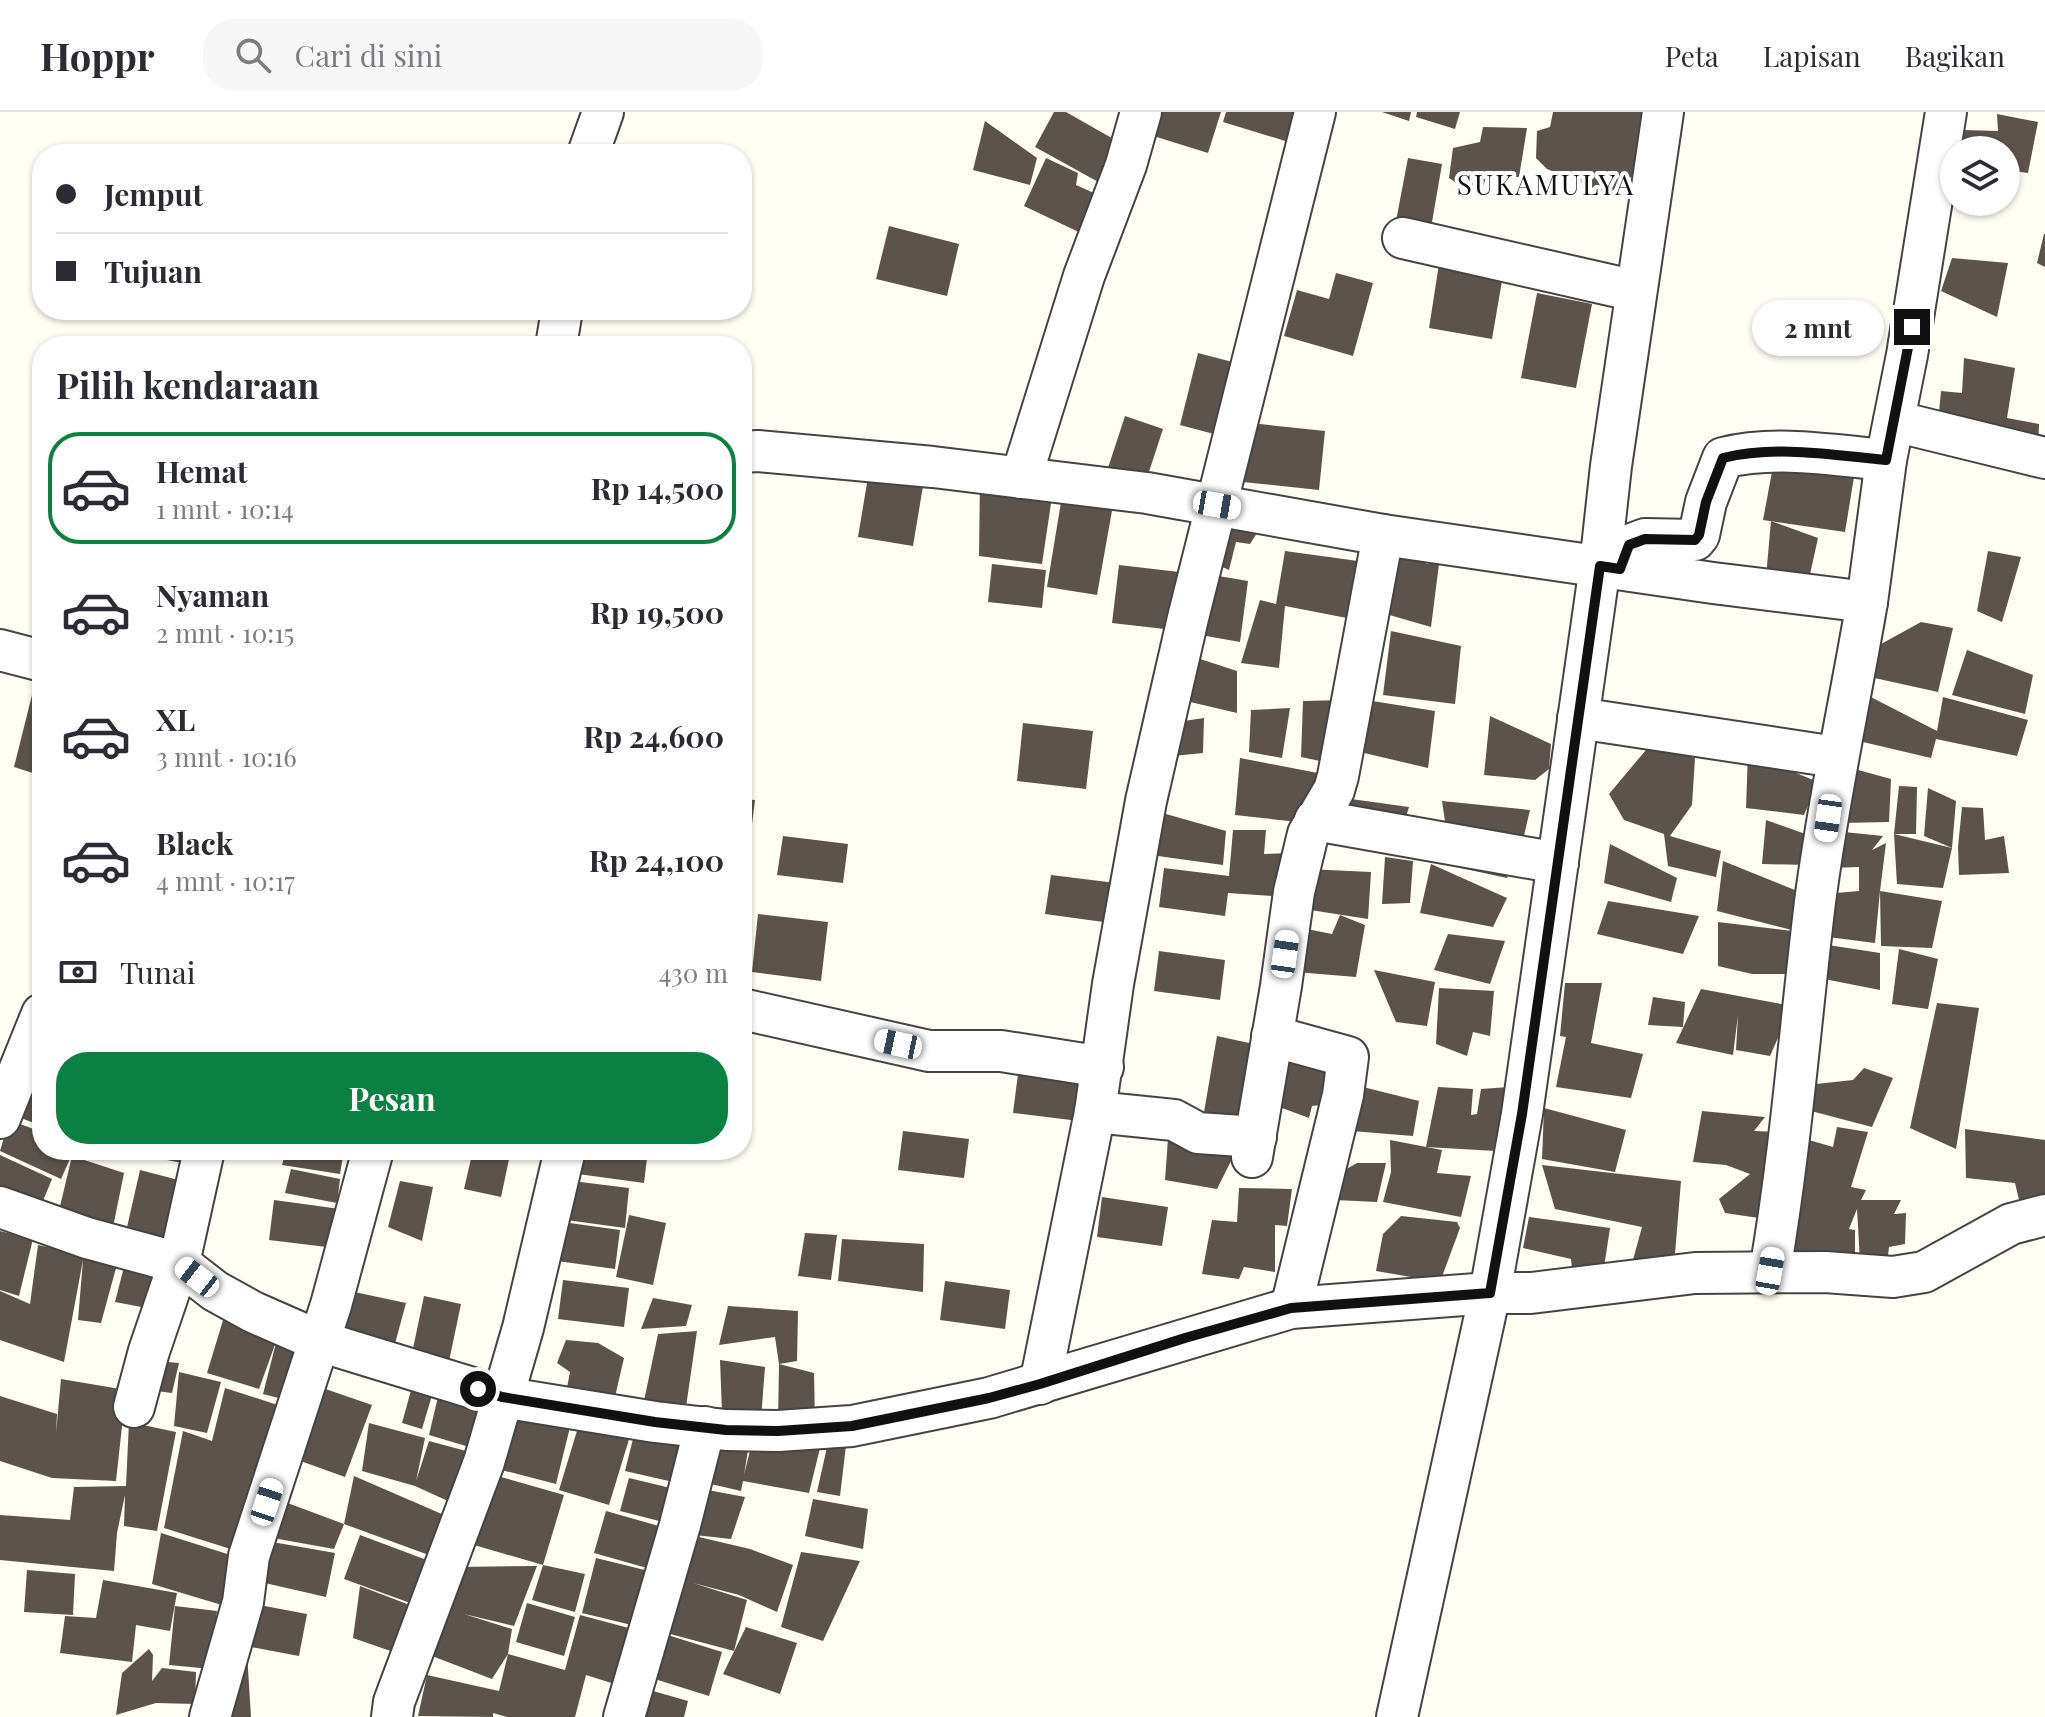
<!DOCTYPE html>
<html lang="id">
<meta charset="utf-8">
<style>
:root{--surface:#fff;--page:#f7f7f7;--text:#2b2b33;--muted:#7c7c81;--line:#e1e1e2;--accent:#0b8043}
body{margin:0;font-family:"Playfair Display",serif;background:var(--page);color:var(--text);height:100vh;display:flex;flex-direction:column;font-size:30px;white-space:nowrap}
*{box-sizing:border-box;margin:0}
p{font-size:26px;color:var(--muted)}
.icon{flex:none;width:44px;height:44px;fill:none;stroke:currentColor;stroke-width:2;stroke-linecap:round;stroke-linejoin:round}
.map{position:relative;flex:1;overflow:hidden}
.details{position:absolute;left:32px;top:224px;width:720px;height:824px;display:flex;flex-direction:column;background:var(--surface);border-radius:32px;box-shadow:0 2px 6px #0004}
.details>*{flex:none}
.hud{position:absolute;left:32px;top:32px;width:720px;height:176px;border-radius:32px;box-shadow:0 2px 6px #0004;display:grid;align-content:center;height:176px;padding:0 24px;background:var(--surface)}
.tools{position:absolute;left:1940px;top:24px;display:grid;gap:16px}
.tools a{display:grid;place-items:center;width:80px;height:80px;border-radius:50%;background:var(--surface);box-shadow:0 2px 6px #0004;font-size:40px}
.end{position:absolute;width:36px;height:36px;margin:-18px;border:10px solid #111;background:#fff;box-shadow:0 0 0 4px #fff}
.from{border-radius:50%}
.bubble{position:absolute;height:56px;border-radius:28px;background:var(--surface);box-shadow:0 2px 6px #0004;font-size:26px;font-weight:700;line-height:56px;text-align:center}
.car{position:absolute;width:24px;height:48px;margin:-24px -12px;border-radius:10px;box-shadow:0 0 6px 2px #0007;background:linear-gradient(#fff 24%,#345 0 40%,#fff 0 76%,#345 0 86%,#fff 0)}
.hud b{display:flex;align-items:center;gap:28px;height:76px;font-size:30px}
.hud b+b{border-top:2px solid var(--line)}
.hud i{width:20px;height:20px;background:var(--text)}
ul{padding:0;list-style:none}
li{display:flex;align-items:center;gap:24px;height:112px;margin:0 16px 12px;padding:0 8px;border:4px solid transparent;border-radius:32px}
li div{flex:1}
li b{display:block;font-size:30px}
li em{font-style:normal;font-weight:700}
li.active{border-color:var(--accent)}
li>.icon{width:72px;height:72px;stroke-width:1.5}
h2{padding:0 24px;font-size:36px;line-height:96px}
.pay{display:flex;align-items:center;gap:20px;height:88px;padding:0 24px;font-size:30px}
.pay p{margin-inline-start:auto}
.button{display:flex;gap:16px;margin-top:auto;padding:16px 24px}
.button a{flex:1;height:92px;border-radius:32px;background:var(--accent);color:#fff;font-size:32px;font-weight:700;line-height:92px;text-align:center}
header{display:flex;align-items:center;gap:48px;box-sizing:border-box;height:112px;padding:0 40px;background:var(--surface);border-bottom:2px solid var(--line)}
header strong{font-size:38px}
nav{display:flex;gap:44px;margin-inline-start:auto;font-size:28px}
.search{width:560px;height:72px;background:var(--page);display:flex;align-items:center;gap:20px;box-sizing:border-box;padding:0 28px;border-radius:32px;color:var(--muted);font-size:30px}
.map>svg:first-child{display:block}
.building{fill:#5b534c}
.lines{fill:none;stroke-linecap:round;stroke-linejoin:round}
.street-casing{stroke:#444;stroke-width:44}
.street{stroke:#fff;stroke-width:40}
.route{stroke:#111;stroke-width:10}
.labels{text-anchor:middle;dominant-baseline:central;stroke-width:8;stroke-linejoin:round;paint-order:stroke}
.quarter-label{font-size:28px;letter-spacing:2px;fill:#111;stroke:#fff}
</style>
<header>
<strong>Hoppr</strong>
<div class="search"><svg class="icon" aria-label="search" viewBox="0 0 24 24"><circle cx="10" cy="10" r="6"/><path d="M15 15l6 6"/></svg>Cari di sini</div>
<nav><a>Peta</a><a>Lapisan</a><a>Bagikan</a></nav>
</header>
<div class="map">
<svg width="2045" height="1605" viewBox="0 0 2045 1605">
<rect width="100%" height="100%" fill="#fffef5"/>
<g class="building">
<path d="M1054,0H1066L1124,33L1102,72L1035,35Z"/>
<path d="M1154,0H1221L1208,41L1147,22Z"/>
<path d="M1226,0H1305L1295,32L1223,10Z"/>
<path d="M1382,0H1411L1409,9Z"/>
<path d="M1417,0H1460L1455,17L1416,5Z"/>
<path d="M1553,0H1646L1634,63L1608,82L1547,57L1536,46L1537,19L1550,15Z"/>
<path d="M1997,2L2038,10L2028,61L2006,58V38H1962L1964,18L1998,19Z"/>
<path d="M985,9L1037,46L1030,73L973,58Z"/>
<path d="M1483,15L1527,16L1519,65L1486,64L1482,80L1461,74L1449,66L1453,36L1480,30Z"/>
<path d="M1046,46L1078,61L1076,73L1103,85L1085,123L1024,94Z"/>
<path d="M1408,46L1442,52L1431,116L1396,109Z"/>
<path d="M889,114L959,132L947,184L876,167Z"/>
<path d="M2044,122H2045V155L2037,151Z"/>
<path d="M1952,146L2008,151L1997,205L1941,179Z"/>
<path d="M1439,152L1503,163L1492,227L1429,216Z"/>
<path d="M1336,161L1373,171L1353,244L1284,224L1297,178L1329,187Z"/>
<path d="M1537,181L1592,192L1576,276L1521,266Z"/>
<path d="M1198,241L1244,253L1225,325L1180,313Z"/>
<path d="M1964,246L2015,256L2007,306L2039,312L2038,339L1938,312L1941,279L1962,281Z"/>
<path d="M1125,304L1163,317L1145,372L1107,359Z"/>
<path d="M1250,311L1325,319L1319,378L1243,370Z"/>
<path d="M1774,349L1855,359L1845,420L1763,408Z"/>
<path d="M870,353L925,362L913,434L858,425Z"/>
<path d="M980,367L1053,378L1042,452L979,444Z"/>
<path d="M1062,384L1113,393L1097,483L1047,475Z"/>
<path d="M1224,405L1264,410L1250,432L1236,430L1229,458L1209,449Z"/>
<path d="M1771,409L1818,426L1809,467L1766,465Z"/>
<path d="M1390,432L1431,436L1426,452H1439L1431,515L1379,500Z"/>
<path d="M1285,439L1358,449L1352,507L1285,494L1279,556L1241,551L1260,488L1276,492Z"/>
<path d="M1988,439L2021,445L2002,510L1977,499Z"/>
<path d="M992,452L1046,458L1042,496L988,490Z"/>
<path d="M1119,453L1188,461L1182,519L1112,511Z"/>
<path d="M1207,462L1248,469L1240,530L1195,522Z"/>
<path d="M1921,510L1953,516L1938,580L1870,565L1872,537Z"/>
<path d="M1391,519L1461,534L1455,592L1383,583Z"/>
<path d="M1967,538L2033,563L2025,602L1952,583Z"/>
<path d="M1194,545L1237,559V601L1186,589Z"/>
<path d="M1865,582L1937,619L1943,585L2028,608L2017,644L1936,627L1931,646L1863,630Z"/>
<path d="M32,583L42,585V664L14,655Z"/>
<path d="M1344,588L1334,652L1301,645L1303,589Z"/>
<path d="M1366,588L1435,599L1428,656L1360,640Z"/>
<path d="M1290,596L1282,646L1249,640L1251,598Z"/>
<path d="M1490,604L1551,632L1549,657L1535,668L1484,663Z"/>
<path d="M1204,606L1203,641L1173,644L1177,610Z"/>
<path d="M1023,611L1093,619L1086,677L1017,669Z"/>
<path d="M1651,632L1695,646L1692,693L1670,724L1721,739L1716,765L1668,754L1664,722L1624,708L1609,682Z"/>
<path d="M1748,641L1818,670L1804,703L1746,696Z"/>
<path d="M1240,646L1323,662L1298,710L1235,703Z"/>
<path d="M1851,656L1891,667L1889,710L1840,711Z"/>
<path d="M1899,674L1917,675L1916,722H1894Z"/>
<path d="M1928,676L1956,689L1952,736L1924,724Z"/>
<path d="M742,687L755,688L750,728L742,727Z"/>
<path d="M1351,687L1409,695L1402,718L1351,709Z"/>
<path d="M1442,689L1530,698L1521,736L1447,723Z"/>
<path d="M1962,695L1983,696L1985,728L2004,724L2009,761L1959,763L1958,735Z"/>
<path d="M1159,700L1226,719L1223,753L1158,744Z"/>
<path d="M1766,708L1814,725L1806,753L1762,752Z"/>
<path d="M1233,718H1266L1264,742L1294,741L1286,785L1228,781L1225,804L1159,795L1164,756L1229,764Z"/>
<path d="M1834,719L1883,724L1872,738L1886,731L1880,779L1942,789L1932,836L1881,834L1880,779L1875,831L1828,825L1824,782L1859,779V755L1832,756Z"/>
<path d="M1894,722L1952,736L1943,776L1897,772Z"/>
<path d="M783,724L848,732L843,771L777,763Z"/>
<path d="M1610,732L1677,766L1671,790L1604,771Z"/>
<path d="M1445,739L1512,755L1507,766L1447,753Z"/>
<path d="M1385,745L1413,749L1410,791L1382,792Z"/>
<path d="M1723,749L1810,784L1800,820L1786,862H1752L1718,854V810L1800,820L1717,799Z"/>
<path d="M1431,752L1507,786L1493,815L1420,801Z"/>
<path d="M1307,757L1371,760L1368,807L1304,797Z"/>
<path d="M1051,763L1116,771L1111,811L1045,802Z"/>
<path d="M1608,789L1699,804L1683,842L1597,822Z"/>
<path d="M758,802L828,810L821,869L752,860Z"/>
<path d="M1340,803L1365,813L1356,865L1296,860L1297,815L1332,822Z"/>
<path d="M1448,822L1505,829L1490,872L1434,858Z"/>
<path d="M1822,832L1880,841V878L1819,866Z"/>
<path d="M1899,837L1938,847L1928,897L1892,892Z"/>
<path d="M1159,839L1225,848L1220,888L1154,879Z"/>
<path d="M1374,858L1435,870L1427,914L1396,910Z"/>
<path d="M1565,871H1602L1591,931L1643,942L1631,986L1556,975L1566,925L1560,924Z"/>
<path d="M1439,876L1494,879L1490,924L1473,920L1467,944L1436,932Z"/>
<path d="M1701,877L1792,894L1770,944L1736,938L1738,903L1733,943L1676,931Z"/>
<path d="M1653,885L1685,890L1683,915L1648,913Z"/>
<path d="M1937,891L1979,896L1956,1037L1910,1016Z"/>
<path d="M1217,924L1263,934L1247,1019L1201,1018Z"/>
<path d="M1278,937L1346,953L1337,991L1312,994L1309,1006L1274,993Z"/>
<path d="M1864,956L1893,966L1872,1015L1811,999L1816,972L1853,968Z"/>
<path d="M22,959L42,966V1014L13,1003Z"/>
<path d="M1018,962L1084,970L1079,1009L1013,1001Z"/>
<path d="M1347,971L1419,989L1413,1024L1339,1018Z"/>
<path d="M1438,975L1473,977L1471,1003L1477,1002L1481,977L1509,975L1496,1039L1426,1035Z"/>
<path d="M1544,996L1626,1018L1615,1060L1542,1047Z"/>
<path d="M1702,999L1765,1005L1754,1019L1779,1020V1109L1725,1101L1719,1087L1750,1062L1726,1053L1693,1050Z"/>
<path d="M9,1008L42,1020V1038H74L61,1067L0,1039Z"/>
<path d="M1169,1013L1235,1041L1217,1077L1165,1068Z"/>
<path d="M1837,1015L1868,1020L1851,1075L1866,1078L1861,1088H1901L1894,1102L1906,1101L1905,1132L1889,1135L1887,1152L1860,1150L1857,1097L1849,1117L1855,1118V1149L1793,1143L1795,1024L1833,1035Z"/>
<path d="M1965,1017L2045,1028V1087L2020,1092L2015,1071L1966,1066Z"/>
<path d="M903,1019L969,1027L964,1066L898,1058Z"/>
<path d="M1390,1028L1442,1038L1437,1061L1471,1064L1461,1105L1383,1090L1391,1060Z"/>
<path d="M148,1038H195L192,1053L147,1044Z"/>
<path d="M286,1038H344L340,1062L282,1053Z"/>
<path d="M473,1038H511L501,1085L464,1077Z"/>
<path d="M582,1038H648L644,1071L578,1062Z"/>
<path d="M0,1043L52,1067L38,1101L0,1089Z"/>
<path d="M72,1044L124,1061L111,1125L57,1107Z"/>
<path d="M1357,1051H1386L1377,1090L1335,1088L1336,1063Z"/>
<path d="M1542,1053L1681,1069L1674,1154L1631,1155L1642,1115L1555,1097Z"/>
<path d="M291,1057L340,1067L337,1091L285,1081Z"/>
<path d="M140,1058L190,1071L175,1134L125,1124Z"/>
<path d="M564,1068L629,1076L625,1116L559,1107Z"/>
<path d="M400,1069L433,1075L422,1129L388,1115Z"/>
<path d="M1239,1076L1292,1077L1287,1114L1275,1113V1160L1244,1155L1239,1167L1202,1162L1212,1108L1237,1110Z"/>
<path d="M1102,1085L1168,1095L1162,1134L1097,1125Z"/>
<path d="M274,1088L340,1097L335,1136L269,1128Z"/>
<path d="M629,1103L666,1111L653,1173L616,1165Z"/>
<path d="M1401,1104L1457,1110L1460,1116L1440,1170L1376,1159L1383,1122Z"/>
<path d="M1529,1105L1610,1116L1603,1162L1573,1166L1571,1147L1523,1136Z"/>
<path d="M555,1109L620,1118L615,1157L550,1148Z"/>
<path d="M0,1119L33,1127L19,1184L0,1178Z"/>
<path d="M805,1121L837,1123L831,1168L798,1164Z"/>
<path d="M842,1127L924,1132L923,1180L838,1169Z"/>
<path d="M38,1133L84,1143L119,1145L101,1211L78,1208L83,1148L64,1250L0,1228V1179L30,1192Z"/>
<path d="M126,1147L168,1156L163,1199L115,1190Z"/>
<path d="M563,1168L629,1176L624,1215L558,1207Z"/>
<path d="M945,1169L1010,1178L1005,1217L940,1208Z"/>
<path d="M345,1178L406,1191L393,1239L333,1224Z"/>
<path d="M424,1184L461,1192L448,1254L411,1246Z"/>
<path d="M653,1186L692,1193L686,1214L641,1217Z"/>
<path d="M728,1194L798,1199L797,1249L779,1252L775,1225L719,1233Z"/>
<path d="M227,1195L311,1233L290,1289L263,1282L277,1227L259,1277L207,1261Z"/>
<path d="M697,1219L686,1295L644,1289L658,1222Z"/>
<path d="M566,1228L598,1231L624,1246L614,1289L565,1286L570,1260L557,1251Z"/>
<path d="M146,1248L179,1251L172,1281L148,1278Z"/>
<path d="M720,1248L765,1255L761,1307L722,1300Z"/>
<path d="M779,1252L814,1261L815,1310L778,1313Z"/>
<path d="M179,1260L221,1270L207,1321L174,1314Z"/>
<path d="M415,1264L436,1270L422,1317L402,1311Z"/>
<path d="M61,1267L126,1278L116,1369L52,1366L0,1349V1284L57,1302L56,1321Z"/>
<path d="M311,1272L372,1293L345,1365L295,1347Z"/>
<path d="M441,1272L493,1289L476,1337L429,1323Z"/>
<path d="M225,1276L290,1297L240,1440L164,1416L183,1319L212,1329Z"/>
<path d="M510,1295L571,1311L556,1372L494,1356Z"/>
<path d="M580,1309L630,1324L609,1393L559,1378Z"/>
<path d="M129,1310L176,1320L157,1419L124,1414L125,1383L117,1421L114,1459L0,1448V1403L70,1408L74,1375L126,1374Z"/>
<path d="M369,1311L425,1326L416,1369L429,1329L481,1343L459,1394L415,1374L362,1359Z"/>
<path d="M636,1315L693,1328L682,1372L625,1359Z"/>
<path d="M709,1324L749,1332L744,1363L753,1326L822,1328L809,1381L743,1369L741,1379L698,1369Z"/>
<path d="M847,1325L840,1384L817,1380L829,1326Z"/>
<path d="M494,1363L564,1383L543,1453L585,1462L575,1500L532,1488L543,1453L474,1433Z"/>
<path d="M354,1364L451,1406L437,1446L344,1412L334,1437L262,1424L274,1386L344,1412Z"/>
<path d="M629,1366L679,1378L671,1412L620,1399Z"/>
<path d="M697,1376L745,1385L731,1427L686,1422Z"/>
<path d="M813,1387L868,1397L863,1437L805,1424Z"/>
<path d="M606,1399L673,1418L661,1460L594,1441Z"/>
<path d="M161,1421L240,1446L225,1494L152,1472Z"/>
<path d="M686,1422L750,1437L793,1453L777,1500L739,1483L693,1471L747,1488L734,1539L659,1519Z"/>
<path d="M360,1423L440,1453L424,1496L344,1467Z"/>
<path d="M261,1428L335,1441L326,1485L252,1468Z"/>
<path d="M801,1440L860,1449L823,1529L781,1515Z"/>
<path d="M596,1446L657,1461L644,1516L582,1501Z"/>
<path d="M537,1454L514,1514L464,1502L512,1517L508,1542L565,1558L580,1503L640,1519L624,1575L586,1563L575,1605H507L493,1601V1605L418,1604L427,1563L499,1579L508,1542L492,1567L432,1544L456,1455Z"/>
<path d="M27,1458L75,1462L73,1503L24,1500Z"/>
<path d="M103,1468L177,1481L170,1519L136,1513L132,1550L60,1541L65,1504L96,1506Z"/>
<path d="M360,1474L420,1497L405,1544L353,1526Z"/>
<path d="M243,1490L307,1502L299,1544L235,1532Z"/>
<path d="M527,1491L575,1505L564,1544L516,1530Z"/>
<path d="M175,1494L217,1499L211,1557L169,1553Z"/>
<path d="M746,1515L797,1531L780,1582L723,1562Z"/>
<path d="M658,1520L722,1540L709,1584L645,1564Z"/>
<path d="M149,1537L153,1543L152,1569L162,1556L196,1560L195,1592L156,1591L116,1603L122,1561Z"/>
<path d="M247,1541L251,1605H215Z"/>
<path d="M639,1575L688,1589L684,1605H630Z"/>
</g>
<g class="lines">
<g class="street-casing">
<g id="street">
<path d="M588,42L603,0"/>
<path d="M1403,126L1636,179"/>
<path d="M556,234L562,198"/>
<path d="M1894,309L2045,346"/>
<path d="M742,340L758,339L933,355L1147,381L1383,423L1713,471L1867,490C1850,590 1828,689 1815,790C1800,913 1791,1037 1770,1159"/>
<path d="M1021,366L1084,164L1126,53L1141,0"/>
<path d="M1620,457L1629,433L1645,427L1695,428L1699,423L1706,390L1723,346C1776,333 1832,343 1886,348"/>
<path d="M1867,490L1886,348L1907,243L1946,0"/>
<path d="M0,538L42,549"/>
<path d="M1578,606L1836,645"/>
<path d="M1315,708L1558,751"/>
<path d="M742,897L929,939H1001L1103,955"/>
<path d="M1272,924L1348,945L1343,983L1291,1196"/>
<path d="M1095,1000L1174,1008L1198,1021L1256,1025"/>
<path d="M0,1006L42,902"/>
<path d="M204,1038L179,1151L215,1179L253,1200L319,1229L502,1285L655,1310L726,1318L778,1319L852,1314L989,1286L1291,1196L1490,1181H1531L1695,1161L1825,1160L1893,1165L1924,1160L2011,1112L2045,1103"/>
<path d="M1252,1045L1281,874L1294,780L1308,722L1334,678L1338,664L1383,423"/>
<path d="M0,1095L87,1126L179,1151L149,1239L134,1295"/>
<path d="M1040,1272L1095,1000L1113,872L1146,689L1188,506L1315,0"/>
<path d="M210,1605L243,1490L249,1444L331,1193L373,1038"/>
<path d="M392,1605L394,1590L484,1350L523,1216L565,1038"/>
<path d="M624,1605L680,1413L705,1315"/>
<path d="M1397,1605L1490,1181L1522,1002L1600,454L1611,354L1663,0"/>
</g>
</g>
<use href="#street" class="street"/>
</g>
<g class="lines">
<path class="route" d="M478,1277L502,1285L655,1310L726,1318L778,1319L852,1314L989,1286L1040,1272L1185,1226L1291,1196L1490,1181L1522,1002L1600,454L1620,457L1629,433L1645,427L1695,428L1699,423L1706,390L1723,346C1776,333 1832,343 1886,348L1912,215"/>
</g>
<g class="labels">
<g class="quarter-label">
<text x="1546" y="71">SUKAMULYA</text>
</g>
</g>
</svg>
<div class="tools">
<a><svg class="icon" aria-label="layers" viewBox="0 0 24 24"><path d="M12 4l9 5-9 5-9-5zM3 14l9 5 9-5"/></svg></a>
</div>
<i class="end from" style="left:478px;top:1277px"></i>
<i class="end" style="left:1912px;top:215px"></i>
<div class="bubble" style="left:1752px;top:188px;width:132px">2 mnt</div>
<i class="car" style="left:1217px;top:393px;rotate:100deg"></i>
<i class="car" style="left:1828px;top:706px;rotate:188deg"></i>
<i class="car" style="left:1285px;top:842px;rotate:8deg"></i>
<i class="car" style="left:898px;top:932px;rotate:282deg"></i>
<i class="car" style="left:1770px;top:1159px;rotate:10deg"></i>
<i class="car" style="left:197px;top:1165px;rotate:308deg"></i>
<i class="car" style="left:267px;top:1390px;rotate:18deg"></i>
<div class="hud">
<b><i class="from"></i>Jemput</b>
<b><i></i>Tujuan</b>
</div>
<section class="details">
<h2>Pilih kendaraan</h2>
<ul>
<li class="active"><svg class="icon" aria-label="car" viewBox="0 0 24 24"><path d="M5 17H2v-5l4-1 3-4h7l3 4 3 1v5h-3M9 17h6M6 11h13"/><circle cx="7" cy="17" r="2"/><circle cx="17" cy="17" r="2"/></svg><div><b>Hemat</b><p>1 mnt · 10:14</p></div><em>Rp 14,500</em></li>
<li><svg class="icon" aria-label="car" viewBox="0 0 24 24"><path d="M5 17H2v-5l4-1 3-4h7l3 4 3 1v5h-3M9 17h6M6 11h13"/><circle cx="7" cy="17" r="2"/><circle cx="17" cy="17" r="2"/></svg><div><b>Nyaman</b><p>2 mnt · 10:15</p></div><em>Rp 19,500</em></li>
<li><svg class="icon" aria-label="car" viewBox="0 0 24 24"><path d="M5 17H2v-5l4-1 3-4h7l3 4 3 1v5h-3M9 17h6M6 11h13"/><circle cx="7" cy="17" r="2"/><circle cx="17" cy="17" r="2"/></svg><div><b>XL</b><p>3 mnt · 10:16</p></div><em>Rp 24,600</em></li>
<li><svg class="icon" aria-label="car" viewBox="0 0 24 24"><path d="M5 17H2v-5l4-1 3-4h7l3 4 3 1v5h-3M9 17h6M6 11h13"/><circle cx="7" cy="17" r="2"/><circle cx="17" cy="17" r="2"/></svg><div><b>Black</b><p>4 mnt · 10:17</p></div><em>Rp 24,100</em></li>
</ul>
<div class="pay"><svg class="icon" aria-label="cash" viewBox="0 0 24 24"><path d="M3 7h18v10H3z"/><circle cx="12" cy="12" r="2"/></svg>Tunai<p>430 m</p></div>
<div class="button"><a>Pesan</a></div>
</section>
</div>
